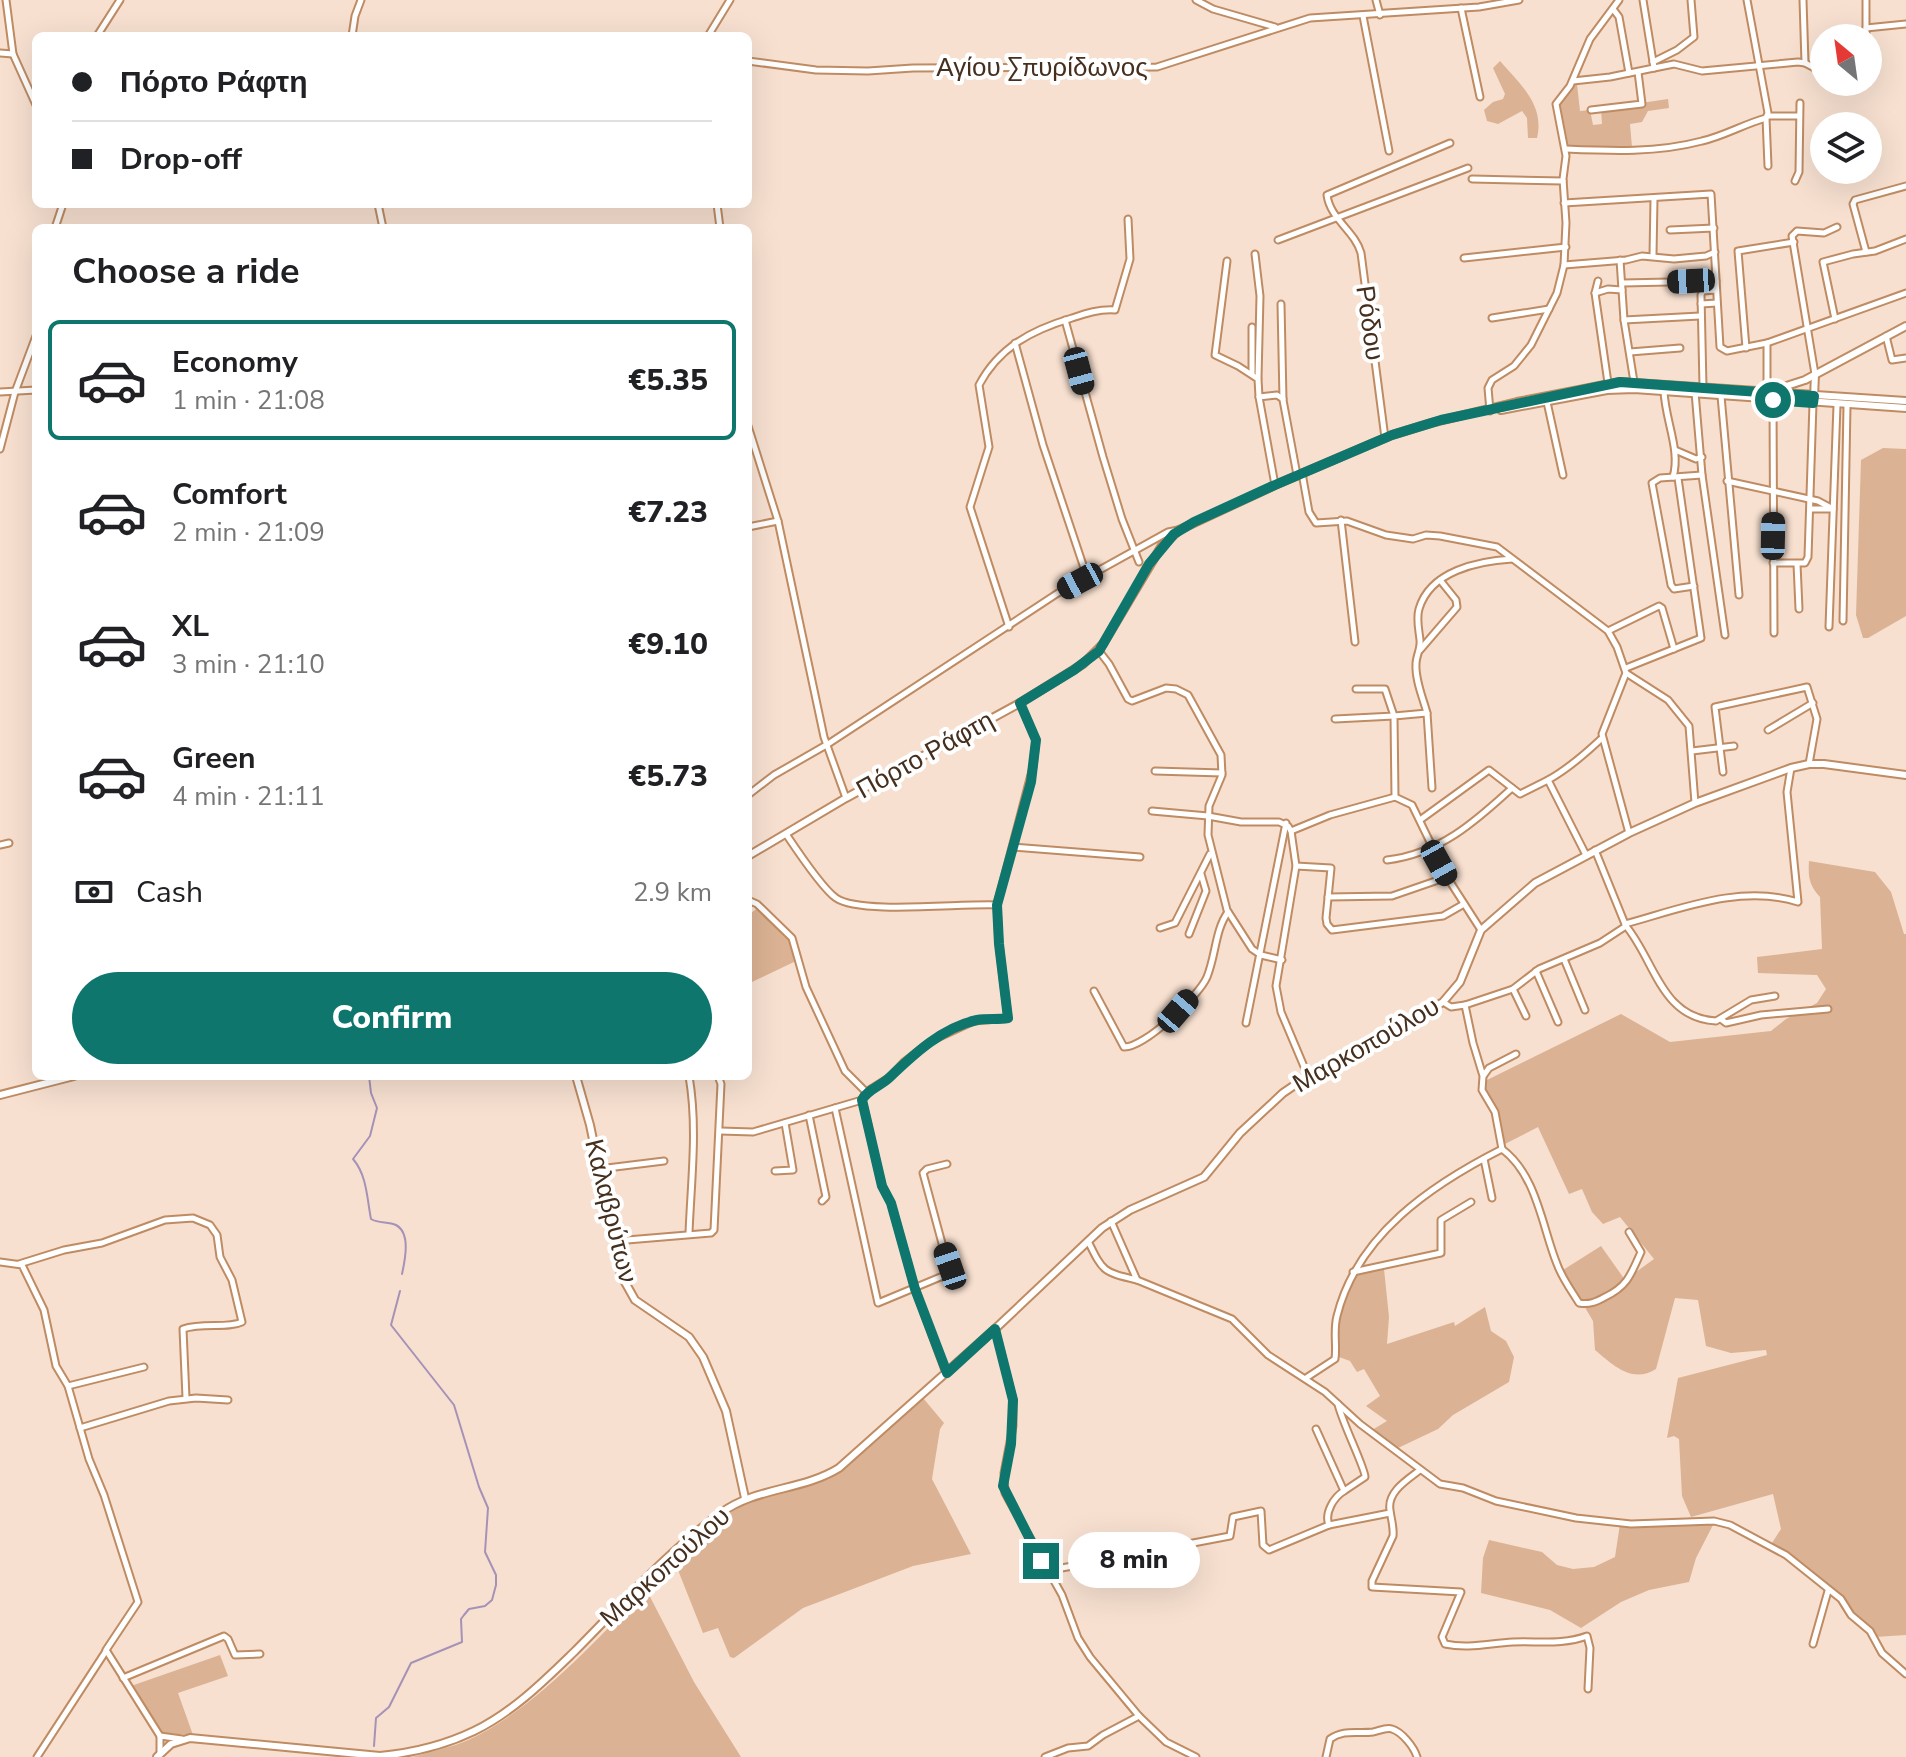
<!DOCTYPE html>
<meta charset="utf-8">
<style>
:root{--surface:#fff;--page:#f6f6f6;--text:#202124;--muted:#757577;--line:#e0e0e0;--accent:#0f766e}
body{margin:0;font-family:"Nunito Sans",sans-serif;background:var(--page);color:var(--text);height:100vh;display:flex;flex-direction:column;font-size:30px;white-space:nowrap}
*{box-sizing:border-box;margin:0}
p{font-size:26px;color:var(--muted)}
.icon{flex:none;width:44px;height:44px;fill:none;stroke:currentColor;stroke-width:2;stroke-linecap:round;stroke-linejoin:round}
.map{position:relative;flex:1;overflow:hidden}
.panel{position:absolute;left:32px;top:224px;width:720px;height:856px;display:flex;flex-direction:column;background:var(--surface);border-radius:12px;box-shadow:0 8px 32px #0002}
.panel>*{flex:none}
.banner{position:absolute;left:32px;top:32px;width:720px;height:176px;border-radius:12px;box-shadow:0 8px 32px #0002;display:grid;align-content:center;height:176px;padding:0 40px;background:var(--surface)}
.needle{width:52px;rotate:331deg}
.controls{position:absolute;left:1810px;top:24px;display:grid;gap:16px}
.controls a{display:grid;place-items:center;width:72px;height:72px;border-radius:50%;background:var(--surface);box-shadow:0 8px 32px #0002;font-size:40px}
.end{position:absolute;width:36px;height:36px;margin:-18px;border:10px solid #0f766e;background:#fff;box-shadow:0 0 0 4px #fff}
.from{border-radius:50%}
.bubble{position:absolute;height:56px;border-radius:28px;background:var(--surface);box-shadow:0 8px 32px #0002;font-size:26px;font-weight:800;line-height:56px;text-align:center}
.car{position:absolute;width:24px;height:48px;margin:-24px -12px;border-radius:10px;box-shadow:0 0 6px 2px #0007;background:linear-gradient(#222 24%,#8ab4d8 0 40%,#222 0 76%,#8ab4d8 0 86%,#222 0)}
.banner b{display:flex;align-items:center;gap:28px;height:76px;font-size:30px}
.banner b+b{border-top:2px solid var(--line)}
.banner i{width:20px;height:20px;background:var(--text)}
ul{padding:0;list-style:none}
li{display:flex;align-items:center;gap:24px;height:120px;margin:0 16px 12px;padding:0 24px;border:4px solid transparent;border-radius:12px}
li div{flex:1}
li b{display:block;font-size:30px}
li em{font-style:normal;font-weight:800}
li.selected{border-color:var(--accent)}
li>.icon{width:72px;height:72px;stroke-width:1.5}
h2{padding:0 40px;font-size:36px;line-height:96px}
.pay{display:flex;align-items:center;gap:20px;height:88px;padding:0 40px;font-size:30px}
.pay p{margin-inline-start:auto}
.action{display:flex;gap:16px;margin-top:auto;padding:16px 40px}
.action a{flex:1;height:92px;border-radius:48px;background:var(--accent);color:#fff;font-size:32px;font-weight:800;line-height:92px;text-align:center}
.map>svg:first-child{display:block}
.green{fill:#dbb293}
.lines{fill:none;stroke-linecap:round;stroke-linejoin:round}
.stream{stroke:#a692b7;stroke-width:2}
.street-casing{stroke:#bf8b62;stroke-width:9}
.secondary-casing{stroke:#bf8b62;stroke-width:10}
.street{stroke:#fff;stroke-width:5}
.secondary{stroke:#fff;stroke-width:6}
.route{stroke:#0f766e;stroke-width:10}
.labels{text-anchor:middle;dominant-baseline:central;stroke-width:8;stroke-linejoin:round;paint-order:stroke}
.street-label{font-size:26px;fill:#452f1e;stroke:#fff}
</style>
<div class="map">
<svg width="1906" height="1757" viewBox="0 0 1906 1757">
<rect width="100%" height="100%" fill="#f7e0d0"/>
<g class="green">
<path d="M1500,61C1520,84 1545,105 1537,138H1528L1527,118L1522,111L1498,124L1487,121L1484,110L1493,102L1503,99L1505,94L1493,68Z"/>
<path d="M1574,84H1577L1580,111L1590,110L1593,125L1602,124L1601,109L1668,99L1669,108L1648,111L1642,122L1630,124L1632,147L1567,146L1560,103Z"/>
<path d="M1883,448L1906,449V616L1868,638H1863L1856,615L1861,460Z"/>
<path d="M1809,861L1875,872L1891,892L1904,934H1906V1635L1875,1637L1867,1624L1856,1617L1844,1599L1772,1543L1781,1529L1773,1494L1691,1517L1682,1496L1679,1439L1674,1436L1667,1438L1678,1378L1767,1355L1766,1350L1731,1353L1706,1346L1698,1300L1675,1298L1656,1369C1632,1384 1613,1365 1595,1350L1593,1321L1563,1270L1601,1246L1625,1280L1654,1259L1620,1217L1603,1224L1592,1212L1582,1189L1569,1194L1538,1127L1503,1145L1498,1115L1487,1096L1485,1081L1621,1014L1670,1042L1771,1031L1786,1019L1817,1003L1826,989L1817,975L1758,973L1757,957L1822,949L1820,897C1809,885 1808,877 1809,861Z"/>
<path d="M759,907L790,939L796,961L752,982L748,978V911L751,913Z"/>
<path d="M1384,1269L1389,1317L1387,1344L1454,1322L1455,1326L1485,1307L1491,1331L1506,1341L1514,1357L1509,1382L1453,1415L1438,1429L1398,1448L1372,1430L1387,1421L1366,1406L1380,1396L1364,1369L1357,1372L1350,1361L1339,1357C1335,1324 1342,1306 1354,1275Z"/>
<path d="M923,1398L944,1423L940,1429L932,1479L971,1554L913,1566L803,1608L734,1658L730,1657L718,1628L703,1633L674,1560L699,1536L744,1503L829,1479Z"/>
<path d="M1686,1523H1714L1696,1558L1689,1582L1649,1590L1621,1602L1581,1628L1550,1610L1481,1593L1483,1558L1489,1540L1542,1552L1557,1565L1573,1569L1594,1567L1615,1557L1620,1524L1660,1526Z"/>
<path d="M646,1589L694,1682L741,1757H412C430,1752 449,1748 466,1741C532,1712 596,1640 646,1589Z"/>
<path d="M220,1655L228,1676L178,1693L193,1735L160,1733L131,1686Z"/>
</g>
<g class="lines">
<g class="stream">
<path d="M369,1076L371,1093L377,1108L370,1136L353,1159C367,1175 367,1199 371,1219C379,1224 388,1221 396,1225C411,1233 405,1260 402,1274"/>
<path d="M374,1746L376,1718L389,1707L411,1663L462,1642L461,1619L464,1615L469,1609L485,1606L492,1600L496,1585V1575L485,1552L488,1508L479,1487L454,1405L391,1325L400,1291"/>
</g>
<g class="street-casing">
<g id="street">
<path d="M6,0L13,54L36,105"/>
<path d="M1196,0L1213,9L1275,27"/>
<path d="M1376,0L1380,15"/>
<path d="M1803,0L1805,63"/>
<path d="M1866,0V38"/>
<path d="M1461,8L1480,97"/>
<path d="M1613,9L1619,17L1629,73"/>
<path d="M1363,16L1389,151"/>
<path d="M1866,28L1906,24"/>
<path d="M97,36L120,0"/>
<path d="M352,36L355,16L361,0"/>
<path d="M708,36L730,0"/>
<path d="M0,53L13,54"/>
<path d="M748,61L816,70L868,71L913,68L1157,67L1310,18L1479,7L1519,0"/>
<path d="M1653,62L1677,50L1694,37L1691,0"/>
<path d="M1654,68L1674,64L1702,71L1798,62L1805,63L1824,73"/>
<path d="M1573,81L1610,77L1654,68L1643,0"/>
<path d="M1836,82L1842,87"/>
<path d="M1591,110L1642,104L1638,72"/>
<path d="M1768,116H1799"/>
<path d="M1766,118L1768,166"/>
<path d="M1566,149C1611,151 1657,153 1702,141C1724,136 1744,124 1766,118L1768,113L1747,0"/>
<path d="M1472,179L1563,181"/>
<path d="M1795,181L1799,172L1800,103"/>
<path d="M1564,203L1711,194L1720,347L1727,351L1767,343"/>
<path d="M378,204L383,228"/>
<path d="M717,204L720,228"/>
<path d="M55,228L63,204"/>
<path d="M1670,230L1714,228"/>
<path d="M1278,240L1468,168"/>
<path d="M1866,252L1853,204L1855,200L1906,186"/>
<path d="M1255,254L1260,296L1258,378"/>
<path d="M1653,255L1654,199"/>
<path d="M1464,258L1566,247"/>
<path d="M1620,260L1624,320L1634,382"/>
<path d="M1227,261L1215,355L1238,366L1258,379L1259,397"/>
<path d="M1564,265L1626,260L1642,256L1674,259L1706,256L1715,252"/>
<path d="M1598,281L1595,293L1608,383"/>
<path d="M1623,283L1716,281"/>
<path d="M1595,293L1608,289L1622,290"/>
<path d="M1281,304L1283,400L1297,475"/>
<path d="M1701,304L1717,303"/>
<path d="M1492,318L1549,309"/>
<path d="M1835,319L1823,262L1853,254L1875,251L1906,239"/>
<path d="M1065,320L1103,457L1122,519L1139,562"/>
<path d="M1624,320L1700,316"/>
<path d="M1252,327V373"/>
<path d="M1886,336L1892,360L1906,358"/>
<path d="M1015,343L1043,445L1087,577"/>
<path d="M1746,348L1738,251L1794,242"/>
<path d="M1630,352L1680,348"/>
<path d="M1815,374L1792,236L1797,231L1824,233L1837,227"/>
<path d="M1703,387L1701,295L1703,291L1716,290"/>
<path d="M1664,391C1665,420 1681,450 1673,477"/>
<path d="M0,392L36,390"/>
<path d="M1695,392L1702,475L1725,635"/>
<path d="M1767,392V343L1906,293"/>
<path d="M1721,396L1739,595"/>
<path d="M1773,400L1774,633"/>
<path d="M1547,402L1563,475"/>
<path d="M1490,411L1488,388L1492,380L1514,366L1531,345L1557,293L1564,265L1566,223L1563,179L1566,156L1556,104L1570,86L1590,39L1619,0"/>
<path d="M748,426L778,521L824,737L846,798"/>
<path d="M1385,438L1361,253C1355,231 1330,219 1327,195L1450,143"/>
<path d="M0,449L15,392L36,336"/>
<path d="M1675,450L1696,459L1702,457"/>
<path d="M1302,473L1309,512L1316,523L1347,521L1386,535L1413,539L1426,535L1440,536L1497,547L1608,631L1617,647L1626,673L1602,734L1629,833"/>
<path d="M1727,481L1818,501L1833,509"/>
<path d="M1275,485L1259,397L1277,395L1283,399"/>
<path d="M1810,509H1832"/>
<path d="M1341,520L1355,642"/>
<path d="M748,527L778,521"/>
<path d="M1773,563H1805L1808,557L1813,403"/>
<path d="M1797,564L1799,609"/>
<path d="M1694,586L1674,589L1671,585L1652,483L1660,478L1702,475"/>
<path d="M1843,621L1847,406"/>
<path d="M1009,627L970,507L989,447L979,385C999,347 1032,330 1072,318C1087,313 1099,309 1115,310L1130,259L1128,219"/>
<path d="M1829,627L1837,405"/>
<path d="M1608,631L1659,606L1662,608L1674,649"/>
<path d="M1420,650L1457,607L1456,600L1440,580"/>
<path d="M1099,651L1109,664L1128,699L1132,701L1166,688L1176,689L1188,695L1221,755L1222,775L1209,806L1208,835L1227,910L1252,949L1261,955L1282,960"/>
<path d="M1626,668L1701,638L1678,478"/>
<path d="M1626,673L1668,700L1689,726L1695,803"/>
<path d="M1427,713C1423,698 1415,680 1416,664C1416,656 1421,649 1420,640C1419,630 1416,619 1419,609C1430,571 1478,561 1512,559"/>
<path d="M1335,719L1394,716L1385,689H1356"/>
<path d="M1768,730L1813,703"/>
<path d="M1692,751L1734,746"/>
<path d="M1155,771L1222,773"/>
<path d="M1723,772L1715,707L1807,687L1817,719L1809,764"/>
<path d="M1432,788L1427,713L1394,716L1395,797L1412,805L1447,877L1481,930"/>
<path d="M748,795L774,775L828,744L1058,593L1168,532L1178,530"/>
<path d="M1152,811L1208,816L1241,822H1279L1288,826L1291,831L1296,866L1276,986L1281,1012L1308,1076"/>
<path d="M1420,820L1489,770L1520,794L1548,780"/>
<path d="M1291,831L1330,815L1395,797"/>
<path d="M0,845L9,843"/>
<path d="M1014,847L1140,857"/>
<path d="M1595,850L1625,924C1680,909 1741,884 1798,902L1787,792L1791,768"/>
<path d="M1586,855L1548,780C1568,769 1585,754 1601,739"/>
<path d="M1387,860C1439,854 1475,822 1512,788"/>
<path d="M1296,866L1331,868L1326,918L1327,924L1332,930L1443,916L1464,904"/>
<path d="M1328,897L1392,896L1447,877"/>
<path d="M748,900L757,904L792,938L806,987L845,1071L866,1092L890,1077L904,1062L933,1040L974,1021L1008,1018L999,944L997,905C962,903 861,915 836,898C823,889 796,849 786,834"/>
<path d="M997,905L1033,767L1036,740L1020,703"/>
<path d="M1626,926C1655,961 1661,1018 1716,1021L1751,1000L1775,996"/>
<path d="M1160,928L1175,923L1210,854"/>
<path d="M1189,934L1206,891L1201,874"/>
<path d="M1564,959L1585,1010"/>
<path d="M1536,971L1558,1022"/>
<path d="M1513,989L1526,1016"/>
<path d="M1094,991L1124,1047C1144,1048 1199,996 1207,977C1216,955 1215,930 1228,912"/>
<path d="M1443,1002L1451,1007L1465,1005L1473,1043L1483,1076L1482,1090L1495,1112L1502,1149"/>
<path d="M1465,1005L1513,989L1539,969L1600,943L1626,926L1625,924"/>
<path d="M1722,1020L1726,1023L1761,1015L1828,1009"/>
<path d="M1246,1023L1286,823"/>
<path d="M1484,1075L1489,1068L1516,1054"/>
<path d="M866,1092L862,1100L882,1186L891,1203L915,1289L946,1373"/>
<path d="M835,1108L878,1303L950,1273L923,1173L927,1169L947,1164"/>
<path d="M809,1115L826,1197L822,1201"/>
<path d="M720,1131L753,1132L862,1100"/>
<path d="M1484,1159L1492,1198"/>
<path d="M599,1169L664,1161"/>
<path d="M775,1171L793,1170L785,1123"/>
<path d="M689,1233C691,1181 698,1128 689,1076"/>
<path d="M615,1241L711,1233L714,1230L721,1084L718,1076"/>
<path d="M1088,1241C1103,1272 1103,1272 1137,1280L1111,1221"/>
<path d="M0,1262L22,1265L44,1310L56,1366L68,1386L89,1459L104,1495L138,1602L106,1650L160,1736"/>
<path d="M19,1264L64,1250L102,1243L165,1220L193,1218L210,1225L217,1235L220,1257L232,1280L242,1322C227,1329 203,1322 183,1329L186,1398"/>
<path d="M1353,1272L1441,1253V1220L1471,1202"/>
<path d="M1137,1280L1232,1319L1268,1355L1325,1392L1360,1424L1440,1484L1463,1488L1496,1501L1576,1518L1631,1524L1714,1521L1730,1525L1786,1555L1841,1599L1851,1615L1870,1631L1882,1653L1906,1674"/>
<path d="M995,1329L1013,1400V1426L1004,1473L1005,1493L1062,1595L1078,1638L1090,1657L1139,1716L1166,1742L1196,1757"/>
<path d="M1306,1378L1335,1359C1337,1345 1333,1331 1337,1316C1357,1235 1431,1185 1502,1149C1537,1175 1542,1227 1557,1264C1562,1278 1571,1290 1579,1303C1589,1305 1596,1302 1605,1297C1628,1286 1631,1274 1641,1252L1629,1232"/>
<path d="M68,1386L144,1367"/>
<path d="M80,1428L169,1401L196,1398L228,1400"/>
<path d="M1316,1429L1344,1491L1365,1477C1366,1470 1341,1420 1338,1404"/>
<path d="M1420,1470C1407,1480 1387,1492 1390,1510C1391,1519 1394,1527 1393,1536L1372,1581V1587L1461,1592L1442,1637L1445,1644C1469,1649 1490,1643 1513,1642C1539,1641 1563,1645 1587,1636L1590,1648L1588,1689"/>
<path d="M1329,1525L1390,1513"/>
<path d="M1046,1571L1230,1536L1233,1517L1261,1511L1263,1545L1269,1550L1329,1525C1324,1513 1334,1497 1344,1491"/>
<path d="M1813,1644L1828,1591"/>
<path d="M123,1678L224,1636L228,1639L235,1655L260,1654"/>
<path d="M160,1753V1736L182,1739"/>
<path d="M37,1757L106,1651"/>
<path d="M1045,1757L1068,1748L1088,1746L1103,1735L1139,1716"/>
<path d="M1326,1757L1330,1739C1344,1729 1357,1734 1373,1732C1379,1731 1386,1727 1392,1729C1402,1732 1414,1747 1417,1757"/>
</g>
</g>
<g class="secondary-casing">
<g id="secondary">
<path d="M1774,390L1805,380L1906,326"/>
<path d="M1814,398L1815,374"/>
<path d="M1501,410L1607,390L1634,389L1906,408"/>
<path d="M748,856L846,798L1020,703L1083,664L1103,644L1161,547L1179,530L1275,485L1392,435L1431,423L1517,402L1620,382L1906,401"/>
<path d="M576,1076L590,1125L621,1275L635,1300L689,1337L703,1357L726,1411L745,1498"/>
<path d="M0,1095L74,1076"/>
<path d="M157,1757L171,1744L190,1738L380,1756C412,1753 445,1745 474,1731C513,1712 544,1681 574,1652C620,1606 668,1551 721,1513C756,1487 802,1491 839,1468L995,1329L1102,1228L1130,1210L1204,1177L1240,1133L1283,1093L1308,1076L1398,1029L1443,1002L1460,982L1481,930L1535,883L1629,833L1695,803L1791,768L1809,764H1824L1906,775"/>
</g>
</g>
<use href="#street" class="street"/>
<use href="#secondary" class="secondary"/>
</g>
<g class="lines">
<path class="route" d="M1041,1561L1003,1486L1011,1444L1013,1400L995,1329L947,1373L915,1289L891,1203L882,1186L862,1100C868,1089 881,1086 890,1077C914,1054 943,1027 977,1020C988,1018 998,1020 1008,1018L999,944L997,905L1031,782L1036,740L1020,703L1074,670L1099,651L1149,564L1174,534L1194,522L1275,485L1392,435L1441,420L1620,382L1814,396L1813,403L1773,400"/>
</g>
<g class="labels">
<g class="street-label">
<text x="1042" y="67">Αγίου Σπυρίδωνος</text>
<text transform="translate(1370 323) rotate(82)">Ρόδου</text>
<text transform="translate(925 755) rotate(-29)">Πόρτο Ράφτη</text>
<text transform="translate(1366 1045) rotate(-30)">Μαρκοπούλου</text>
<text transform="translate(611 1211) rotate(76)">Καλαβρύτων</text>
<text transform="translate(665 1567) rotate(-42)">Μαρκοπούλου</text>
</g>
</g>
</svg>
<div class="controls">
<a><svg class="needle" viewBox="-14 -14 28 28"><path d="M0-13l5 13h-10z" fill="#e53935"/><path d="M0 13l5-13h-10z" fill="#757577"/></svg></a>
<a><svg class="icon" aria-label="layers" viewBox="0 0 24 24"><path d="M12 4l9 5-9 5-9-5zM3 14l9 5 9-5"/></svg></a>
</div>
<i class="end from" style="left:1773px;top:400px"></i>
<i class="end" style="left:1041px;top:1561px"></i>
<div class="bubble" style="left:1068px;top:1532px;width:132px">8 min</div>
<i class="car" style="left:1691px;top:281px;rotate:267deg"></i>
<i class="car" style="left:1079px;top:371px;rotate:165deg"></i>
<i class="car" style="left:1773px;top:536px;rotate:1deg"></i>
<i class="car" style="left:1080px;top:581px;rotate:242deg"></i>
<i class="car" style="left:1439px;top:863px;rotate:151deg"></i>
<i class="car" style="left:1178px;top:1011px;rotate:41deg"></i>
<i class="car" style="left:950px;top:1266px;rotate:341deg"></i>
<div class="banner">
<b><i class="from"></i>Πόρτο Ράφτη</b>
<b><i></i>Drop-off</b>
</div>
<section class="panel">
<h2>Choose a ride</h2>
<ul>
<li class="selected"><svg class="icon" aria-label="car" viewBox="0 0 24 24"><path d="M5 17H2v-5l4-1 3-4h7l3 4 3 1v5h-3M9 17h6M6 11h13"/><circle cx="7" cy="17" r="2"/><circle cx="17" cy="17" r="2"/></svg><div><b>Economy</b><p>1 min · 21:08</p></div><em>€5.35</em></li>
<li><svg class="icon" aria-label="car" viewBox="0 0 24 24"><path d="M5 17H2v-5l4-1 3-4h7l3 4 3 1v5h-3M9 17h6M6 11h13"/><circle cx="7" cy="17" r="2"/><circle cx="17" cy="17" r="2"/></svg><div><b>Comfort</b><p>2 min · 21:09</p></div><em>€7.23</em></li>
<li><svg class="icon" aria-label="car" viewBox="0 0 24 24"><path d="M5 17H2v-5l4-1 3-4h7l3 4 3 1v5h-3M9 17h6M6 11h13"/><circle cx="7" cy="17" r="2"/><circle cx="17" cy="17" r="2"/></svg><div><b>XL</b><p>3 min · 21:10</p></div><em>€9.10</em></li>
<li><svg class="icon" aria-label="car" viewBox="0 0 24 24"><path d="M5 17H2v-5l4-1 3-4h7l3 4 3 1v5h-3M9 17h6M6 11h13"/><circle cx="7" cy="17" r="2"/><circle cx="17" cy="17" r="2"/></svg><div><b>Green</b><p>4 min · 21:11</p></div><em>€5.73</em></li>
</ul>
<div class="pay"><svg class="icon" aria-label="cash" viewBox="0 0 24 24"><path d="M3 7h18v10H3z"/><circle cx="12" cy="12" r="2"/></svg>Cash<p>2.9 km</p></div>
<div class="action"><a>Confirm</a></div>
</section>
</div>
